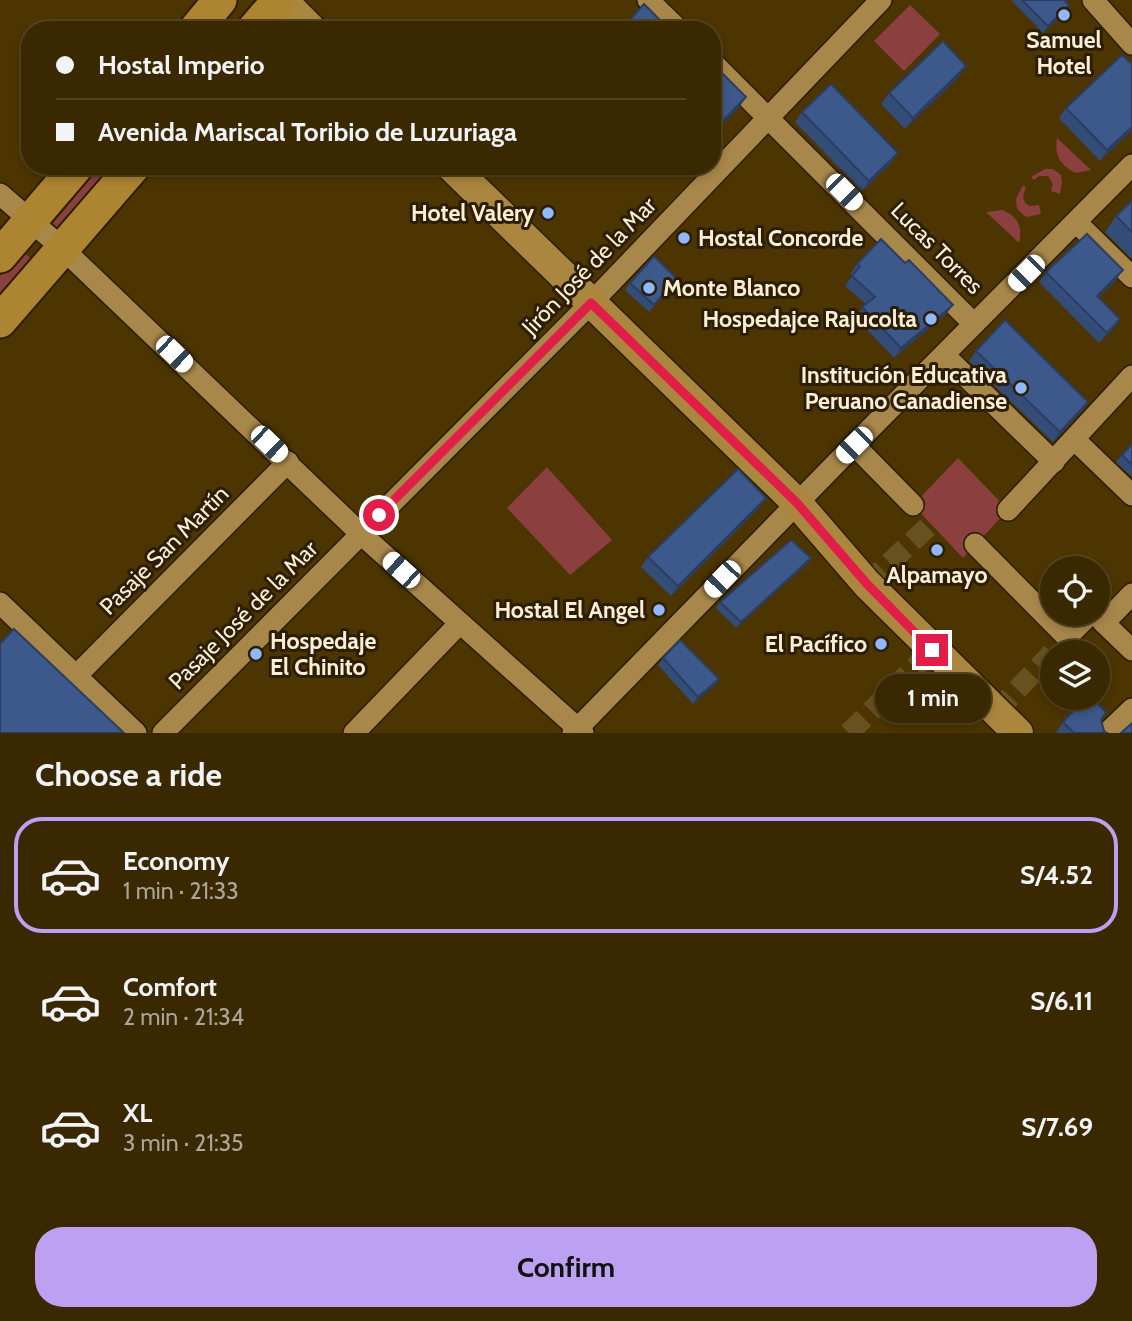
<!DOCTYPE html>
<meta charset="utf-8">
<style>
:root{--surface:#392800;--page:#40300a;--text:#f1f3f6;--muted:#aba699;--line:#534422;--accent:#bca0f2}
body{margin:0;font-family:Cabin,sans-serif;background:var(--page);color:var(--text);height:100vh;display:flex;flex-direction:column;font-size:26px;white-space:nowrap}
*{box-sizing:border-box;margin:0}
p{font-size:23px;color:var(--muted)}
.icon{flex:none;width:38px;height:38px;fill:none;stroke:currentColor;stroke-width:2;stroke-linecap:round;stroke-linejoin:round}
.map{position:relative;height:733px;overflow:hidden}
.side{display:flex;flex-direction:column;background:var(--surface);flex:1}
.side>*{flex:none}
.top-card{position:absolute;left:21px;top:21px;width:700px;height:154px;border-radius:28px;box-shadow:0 4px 10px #0003,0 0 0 2px var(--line);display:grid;align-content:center;height:154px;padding:0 35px;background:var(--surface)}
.fabs{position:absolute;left:1040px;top:556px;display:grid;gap:14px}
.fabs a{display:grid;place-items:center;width:70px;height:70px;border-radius:50%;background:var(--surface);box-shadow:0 4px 10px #0003,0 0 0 2px var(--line);font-size:35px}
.end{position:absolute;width:32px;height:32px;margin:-16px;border:9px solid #e11d48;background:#fff;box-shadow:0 0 0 4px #fff}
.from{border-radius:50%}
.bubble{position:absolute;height:49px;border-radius:24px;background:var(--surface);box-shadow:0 4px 10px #0003,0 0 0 2px var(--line);font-size:23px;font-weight:800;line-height:49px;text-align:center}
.car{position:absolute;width:21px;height:42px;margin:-21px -10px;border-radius:9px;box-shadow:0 0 5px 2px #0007;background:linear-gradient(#fff 24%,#345 0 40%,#fff 0 76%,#345 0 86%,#fff 0)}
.top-card b{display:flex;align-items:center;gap:24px;height:66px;font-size:26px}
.top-card b+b{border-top:2px solid var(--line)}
.top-card i{width:18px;height:18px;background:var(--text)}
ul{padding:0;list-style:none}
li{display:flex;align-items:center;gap:21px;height:116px;margin:0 14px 10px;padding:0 21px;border:4px solid transparent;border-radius:28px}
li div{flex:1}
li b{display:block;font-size:26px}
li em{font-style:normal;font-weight:800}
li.on{border-color:var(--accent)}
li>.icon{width:63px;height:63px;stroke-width:1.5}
h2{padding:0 35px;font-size:32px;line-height:84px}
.button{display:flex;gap:14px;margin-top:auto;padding:14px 35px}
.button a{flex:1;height:80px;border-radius:28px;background:var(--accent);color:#111;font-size:28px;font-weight:800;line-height:80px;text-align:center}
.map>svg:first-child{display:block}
.green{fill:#8b3f3f}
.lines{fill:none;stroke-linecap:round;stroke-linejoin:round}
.street-tunnel{stroke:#675120;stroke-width:21;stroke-dasharray:21 10;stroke-linecap:butt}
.street-casing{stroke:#2d1e00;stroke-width:24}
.secondary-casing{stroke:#2d1e00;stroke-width:33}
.primary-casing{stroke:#2d1e00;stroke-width:37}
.street{stroke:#a8874a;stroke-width:21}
.secondary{stroke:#aa863e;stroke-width:30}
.primary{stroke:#ac8432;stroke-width:33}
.wall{fill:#344c78}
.shaded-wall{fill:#2b3e61}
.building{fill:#3d588b;stroke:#2b3e61;stroke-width:2}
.route{stroke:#e11d48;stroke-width:9}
.poi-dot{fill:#91b8fd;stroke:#2b1e04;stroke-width:2.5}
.labels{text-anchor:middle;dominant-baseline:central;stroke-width:6;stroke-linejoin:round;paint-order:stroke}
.poi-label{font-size:23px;font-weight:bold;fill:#fdefd7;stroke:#2b1e04;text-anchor:end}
.street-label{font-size:23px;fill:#fdefd7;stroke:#2b1e04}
</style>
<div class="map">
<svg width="1132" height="733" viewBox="0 0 1132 733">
<rect width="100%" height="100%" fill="#4c3500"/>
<g class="green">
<path d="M910,5L940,34L904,71L874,41Z"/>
<path d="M1057,138L1091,170L1076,173C1061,166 1054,156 1057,138Z"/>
<path d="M101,166H125L64,234L53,223Z"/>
<path d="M1045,169H1053L1061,175L1062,183L1060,194L1051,191L1053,184L1048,176H1039L1034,180L1031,177Z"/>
<path d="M1023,185L1026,188C1022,195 1022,203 1030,206L1039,205L1041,214L1026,217L1017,209L1016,199Z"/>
<path d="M1002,210C1018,216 1023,227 1019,243L986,212Z"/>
<path d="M23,251L38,266L0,309V276Z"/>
<path d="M958,458L1008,510L963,558L913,505Z"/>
<path d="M547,467L612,540L570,575L507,508Z"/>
</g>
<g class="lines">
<g class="street-tunnel">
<path d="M867,584L932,523"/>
<path d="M996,712L1052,653"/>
<path d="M849,733L932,650"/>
</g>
<g class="street-casing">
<g id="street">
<path d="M648,0L679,30"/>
<path d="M1093,0L1132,44"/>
<path d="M712,62L974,324"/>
<path d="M0,194L62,248L361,534L583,733"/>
<path d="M1077,223L1132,277"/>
<path d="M944,355L1054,462"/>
<path d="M1075,440L1132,495"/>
<path d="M854,445L913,505"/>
<path d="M1008,510L1132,376"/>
<path d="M975,544L1067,637L1090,614"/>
<path d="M0,603L136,733"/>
<path d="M1096,614L1104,623L1132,594"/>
<path d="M1104,623L1132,650"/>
<path d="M77,675L288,462"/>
<path d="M163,733L591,303L881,0"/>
<path d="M354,733L460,623"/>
<path d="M573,733L854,445L1132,165"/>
<path d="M1107,733L1132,709"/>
</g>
</g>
<g class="secondary-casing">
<g id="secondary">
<path d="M282,0L312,30"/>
<path d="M451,166L797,503L867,584L1018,733"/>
</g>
</g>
<g class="primary-casing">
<g id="primary">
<path d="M195,30L220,0"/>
<path d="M253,30L279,0"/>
<path d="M0,256L77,166"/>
<path d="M0,321L134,166"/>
</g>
</g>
<use href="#street" class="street"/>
<use href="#secondary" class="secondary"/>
<use href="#primary" class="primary"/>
</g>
<g class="wall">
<path d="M1012,0H1064L1069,5L1064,13L1043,33L1012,1Z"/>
<path d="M630,20L666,26L663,30H628L625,28Z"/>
<path d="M1132,64V130L1100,161L1059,118L1066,108Z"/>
<path d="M959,77L905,129L881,104L889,93Z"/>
<path d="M802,112L898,153L891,163L862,191L795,122Z"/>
<path d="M671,166H682L677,172Z"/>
<path d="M1132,201V259L1105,232L1116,216Z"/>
<path d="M905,263L953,305L946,314L894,358L855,317L866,304L845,286L853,275L850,274L857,264Z"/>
<path d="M1046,272L1116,280L1099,297L1120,319L1113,329L1099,343L1039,282Z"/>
<path d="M677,279L649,312L625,290L630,283Z"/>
<path d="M976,351L1088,402L1081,412L1053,442L969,361Z"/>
<path d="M1132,444V477L1116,462L1122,455Z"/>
<path d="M759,508L671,596L641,567L648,557Z"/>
<path d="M811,558L807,564L736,628L716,608L720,602Z"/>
<path d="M663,658L719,679L714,686L693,704L658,665Z"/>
<path d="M1101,720L1104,731L1107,733H1056L1063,722Z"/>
</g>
<g class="shaded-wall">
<path d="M1069,5L1064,13L1043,33L1048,26Z"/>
<path d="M966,66L959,77L905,129L913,118Z"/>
<path d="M746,97L739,108L712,135V132Z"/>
<path d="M1132,127V130L1100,161L1107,150Z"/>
<path d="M898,153L891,163L862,191L869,181Z"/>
<path d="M1123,270L1116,280L1090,306L1097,296Z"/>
<path d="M953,305L946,314L894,358L901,348Z"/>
<path d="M1120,319L1113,329L1099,343L1107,333Z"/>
<path d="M1088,402L1081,412L1053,442L1060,432Z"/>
<path d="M766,498L759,508L671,596L678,586Z"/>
<path d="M811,558L807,564L736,628L741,622Z"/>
<path d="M719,679L714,686L693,704L698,697Z"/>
</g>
<g class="building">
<path d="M1022,0H1064L1069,5L1048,26Z"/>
<path d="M644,4L666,26L662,30H641V29L630,20Z"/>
<path d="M943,41L966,66L913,118L889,93Z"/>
<path d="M1122,55L1132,64V127L1107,150L1066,108Z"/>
<path d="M721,72L746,97L712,132V81Z"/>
<path d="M831,84L898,153L869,181L802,112Z"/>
<path d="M1132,201V232L1116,216Z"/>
<path d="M1087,234L1123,270L1097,296L1120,319L1107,333L1046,272Z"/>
<path d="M881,239L905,263L909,260L953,305L901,348L862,307L875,297L852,276L860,266L857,264Z"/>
<path d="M654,256L677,279L654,305L630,283Z"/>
<path d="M1005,320L1088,402L1060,432L976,351Z"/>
<path d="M1132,444V465L1122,455Z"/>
<path d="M738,469L766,498L678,586L648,557Z"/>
<path d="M791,540L811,558L741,622L720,602Z"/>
<path d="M14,629L124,733H0V644Z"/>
<path d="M680,640L719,679L698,697L663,658Z"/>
<path d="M1086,698H1092L1106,712L1101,720L1104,731L1107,733H1074L1063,722Z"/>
<path d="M1132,723V733H1121Z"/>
</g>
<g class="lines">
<path class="route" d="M379,515L591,303L797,503L867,584L932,650"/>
</g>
<g class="poi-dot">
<circle cx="1064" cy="15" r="7"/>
<circle cx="548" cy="213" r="7"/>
<circle cx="684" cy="238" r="7"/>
<circle cx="649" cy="288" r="7"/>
<circle cx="931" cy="319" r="7"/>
<circle cx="1021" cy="388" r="7"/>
<circle cx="937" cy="550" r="7"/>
<circle cx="659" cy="610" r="7"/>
<circle cx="881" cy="644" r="7"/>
<circle cx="256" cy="654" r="7"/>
</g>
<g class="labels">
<g class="poi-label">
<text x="1064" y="40" text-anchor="middle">Samuel<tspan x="1064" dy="26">Hotel</tspan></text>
<text x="534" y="213">Hotel Valery</text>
<text x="698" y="238" text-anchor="start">Hostal Concorde</text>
<text x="663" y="288" text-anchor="start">Monte Blanco</text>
<text x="917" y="319">Hospedajce Rajucolta</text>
<text x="1007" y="375">Institución Educativa<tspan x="1007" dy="26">Peruano Canadiense</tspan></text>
<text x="937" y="575" text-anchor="middle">Alpamayo</text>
<text x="645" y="610">Hostal El Angel</text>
<text x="270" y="641" text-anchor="start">Hospedaje<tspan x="270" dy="26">El Chinito</tspan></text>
<text x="867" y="644">El Pacífico</text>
</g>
<g class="street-label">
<text transform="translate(937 248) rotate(45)">Lucas Torres</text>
<text transform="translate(589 266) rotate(-46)">Jirón José de la Mar</text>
<text transform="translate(164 550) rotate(-45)">Pasaje San Martín</text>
<text transform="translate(243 615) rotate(-45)">Pasaje José de la Mar</text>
</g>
</g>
</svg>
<div class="fabs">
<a><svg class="icon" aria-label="locate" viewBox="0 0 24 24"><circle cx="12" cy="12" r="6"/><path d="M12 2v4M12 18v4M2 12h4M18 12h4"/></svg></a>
<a><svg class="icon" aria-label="layers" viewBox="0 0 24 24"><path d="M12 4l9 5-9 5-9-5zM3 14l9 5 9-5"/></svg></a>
</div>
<i class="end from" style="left:379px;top:515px"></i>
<i class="end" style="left:932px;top:650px"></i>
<div class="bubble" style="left:875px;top:674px;width:116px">1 min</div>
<i class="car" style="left:844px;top:192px;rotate:135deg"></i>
<i class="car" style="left:1026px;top:273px;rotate:225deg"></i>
<i class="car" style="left:174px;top:354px;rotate:134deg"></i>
<i class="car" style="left:269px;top:444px;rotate:134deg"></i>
<i class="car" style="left:854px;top:445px;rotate:225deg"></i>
<i class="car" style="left:401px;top:570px;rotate:312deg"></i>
<i class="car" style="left:722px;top:579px;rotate:224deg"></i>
<div class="top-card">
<b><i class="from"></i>Hostal Imperio</b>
<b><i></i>Avenida Mariscal Toribio de Luzuriaga</b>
</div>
</div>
<section class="side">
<h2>Choose a ride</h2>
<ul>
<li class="on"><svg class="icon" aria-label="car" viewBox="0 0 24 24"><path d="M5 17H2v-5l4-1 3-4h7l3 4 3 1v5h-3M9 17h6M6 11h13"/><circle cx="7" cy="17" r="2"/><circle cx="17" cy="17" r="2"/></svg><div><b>Economy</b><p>1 min · 21:33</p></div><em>S/4.52</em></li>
<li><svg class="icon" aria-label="car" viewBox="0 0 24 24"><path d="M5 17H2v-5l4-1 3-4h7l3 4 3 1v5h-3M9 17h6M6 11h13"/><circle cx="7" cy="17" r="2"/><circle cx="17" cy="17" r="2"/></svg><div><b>Comfort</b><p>2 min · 21:34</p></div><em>S/6.11</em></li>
<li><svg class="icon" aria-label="car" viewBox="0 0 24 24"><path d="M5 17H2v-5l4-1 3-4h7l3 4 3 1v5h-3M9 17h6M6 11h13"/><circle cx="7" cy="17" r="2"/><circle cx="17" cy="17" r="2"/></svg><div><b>XL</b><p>3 min · 21:35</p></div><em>S/7.69</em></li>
</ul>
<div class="button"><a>Confirm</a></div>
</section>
